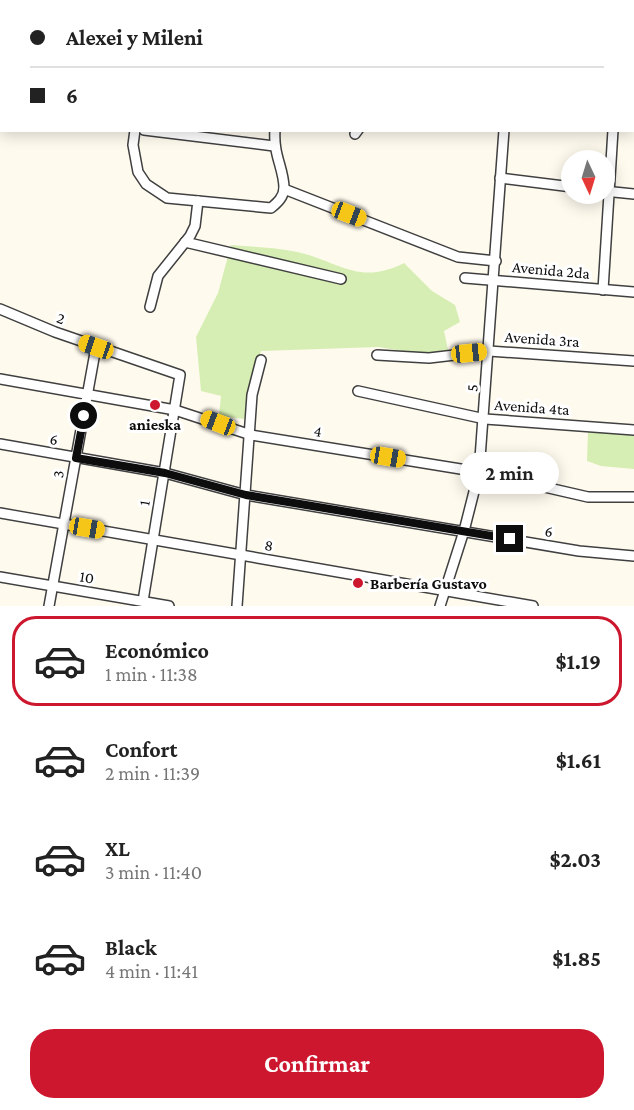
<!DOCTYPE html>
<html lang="es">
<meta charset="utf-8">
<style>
:root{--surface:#fff;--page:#f6f6f6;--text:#222;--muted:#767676;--line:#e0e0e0;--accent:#cc172e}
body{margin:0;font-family:"Crimson Pro",serif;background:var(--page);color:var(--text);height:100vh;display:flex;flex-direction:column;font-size:22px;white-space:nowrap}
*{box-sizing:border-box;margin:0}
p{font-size:20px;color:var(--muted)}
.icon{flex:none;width:33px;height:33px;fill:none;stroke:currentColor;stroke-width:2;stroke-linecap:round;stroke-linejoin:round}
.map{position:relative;height:606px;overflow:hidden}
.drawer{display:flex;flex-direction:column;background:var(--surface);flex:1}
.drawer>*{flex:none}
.hud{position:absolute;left:0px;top:0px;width:634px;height:132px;box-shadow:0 3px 15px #0003;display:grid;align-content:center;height:132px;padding:0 30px;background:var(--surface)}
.needle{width:39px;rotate:176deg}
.tools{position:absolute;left:561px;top:150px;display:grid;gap:12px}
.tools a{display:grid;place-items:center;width:54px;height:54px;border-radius:50%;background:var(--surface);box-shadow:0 3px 15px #0003;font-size:30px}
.end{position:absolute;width:27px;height:27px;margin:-14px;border:8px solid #0d0d0d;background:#fff;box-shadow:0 0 0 3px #fff}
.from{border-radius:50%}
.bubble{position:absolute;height:42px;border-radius:21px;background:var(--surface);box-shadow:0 3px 15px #0003;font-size:20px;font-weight:700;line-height:42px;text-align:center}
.car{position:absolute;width:18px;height:36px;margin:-18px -9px;border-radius:8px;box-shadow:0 0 4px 2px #0007;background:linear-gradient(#f5c518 24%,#345 0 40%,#f5c518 0 76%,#345 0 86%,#f5c518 0)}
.hud b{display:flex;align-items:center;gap:21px;height:57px;font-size:22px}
.hud b+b{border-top:2px solid var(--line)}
.hud i{width:15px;height:15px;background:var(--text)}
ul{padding:10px 0 0;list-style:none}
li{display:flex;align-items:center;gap:18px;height:90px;margin:0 12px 9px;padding:0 18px;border:3px solid transparent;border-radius:24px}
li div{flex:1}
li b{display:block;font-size:22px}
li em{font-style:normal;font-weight:700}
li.active{border-color:var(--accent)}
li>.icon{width:54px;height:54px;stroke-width:1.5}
.button{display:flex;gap:12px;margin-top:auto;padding:12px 30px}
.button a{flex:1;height:69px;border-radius:24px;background:var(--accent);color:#fff;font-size:24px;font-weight:700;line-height:69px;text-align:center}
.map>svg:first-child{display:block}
.green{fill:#d6eeb3}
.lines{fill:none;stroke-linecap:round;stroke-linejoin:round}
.minor-casing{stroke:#404040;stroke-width:12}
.tertiary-casing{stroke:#404040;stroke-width:14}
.minor{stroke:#fff;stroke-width:9}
.tertiary{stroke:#fff;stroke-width:10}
.route{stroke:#0d0d0d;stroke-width:8}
.poi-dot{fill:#cc172e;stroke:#fff;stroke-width:2}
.labels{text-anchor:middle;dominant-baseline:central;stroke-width:6;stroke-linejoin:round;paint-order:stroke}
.street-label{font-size:16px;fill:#0d0d0d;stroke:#fff}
.poi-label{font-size:16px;font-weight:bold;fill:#0d0d0d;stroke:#fff}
</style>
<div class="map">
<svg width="634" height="606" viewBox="0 0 634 606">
<rect width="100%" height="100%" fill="#fffaee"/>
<g class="green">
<path d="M231,245C252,247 272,247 292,251C337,259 357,287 404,263L432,291L455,305L460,322L444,331L448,350L422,354L378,347L261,351L244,419L219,416L221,396L201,391L196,337L218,293Z"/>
<path d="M588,432L634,435V469L601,466L587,461Z"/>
</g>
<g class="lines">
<g class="minor-casing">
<g id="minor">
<path d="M443,0V2"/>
<path d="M48,2V0"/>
<path d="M371,2L372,0"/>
<path d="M0,4H2"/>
<path d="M0,87L2,83"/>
<path d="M135,130L133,145L138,172L146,184L167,198L271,208C277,203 284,197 284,188C284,169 273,155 275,130"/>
<path d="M144,130L274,146"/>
<path d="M355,134L358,130"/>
<path d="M500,178L572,187"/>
<path d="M284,189L458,257L496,261"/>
<path d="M604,191L634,194"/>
<path d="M185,242L341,279"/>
<path d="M465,278L634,292"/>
<path d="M603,290L613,130"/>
<path d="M150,307L158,276L190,236L195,226L198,201"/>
<path d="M0,309L55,332L180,375L143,601"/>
<path d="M377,355L429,358L489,351L634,361"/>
<path d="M0,379L175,410L251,435L479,472L588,497H634"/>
<path d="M358,391L485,419L634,430"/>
<path d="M0,444L165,473L246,495L579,551L634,556"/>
<path d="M0,513L533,606"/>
<path d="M0,577L169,606"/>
<path d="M49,606L96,347"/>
<path d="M237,606L252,395L261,360"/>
<path d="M440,606L464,531L479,472L504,130"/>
</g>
</g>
<g class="tertiary-casing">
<path id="tertiary" d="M633,65H634"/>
</g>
<use href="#minor" class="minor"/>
<use href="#tertiary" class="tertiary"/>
</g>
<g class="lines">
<path class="route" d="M84,416L76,458L165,473L246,495L510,539"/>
</g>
<g class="poi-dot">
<circle cx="155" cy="405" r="6"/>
<circle cx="358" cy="583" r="6"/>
</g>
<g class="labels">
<g class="street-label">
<text transform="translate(551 270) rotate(5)">Avenida 2da</text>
<text transform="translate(61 318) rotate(22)">2</text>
<text transform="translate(542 339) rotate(4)">Avenida 3ra</text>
<text transform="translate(472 388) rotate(-87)">5</text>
<text transform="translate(532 407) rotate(4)">Avenida 4ta</text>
<text transform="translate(318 431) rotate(9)">4</text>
<text transform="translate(54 439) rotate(10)">6</text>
<text transform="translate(58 474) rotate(-80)">3</text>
<text transform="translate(144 503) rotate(-80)">1</text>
<text transform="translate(549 531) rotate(10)">6</text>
<text transform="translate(269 545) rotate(10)">8</text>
<text transform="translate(87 577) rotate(9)">10</text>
</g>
<g class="poi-label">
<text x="155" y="424">anieska</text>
<text x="370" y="583" text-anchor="start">Barbería Gustavo</text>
</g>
</g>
</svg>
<div class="tools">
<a><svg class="needle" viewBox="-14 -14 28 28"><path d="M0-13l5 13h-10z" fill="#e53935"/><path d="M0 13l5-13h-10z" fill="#767676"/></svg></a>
</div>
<i class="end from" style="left:84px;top:416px"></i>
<i class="end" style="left:510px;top:539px"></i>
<div class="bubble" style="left:460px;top:452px;width:99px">2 min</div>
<i class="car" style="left:349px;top:214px;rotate:111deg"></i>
<i class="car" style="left:96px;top:347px;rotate:289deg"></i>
<i class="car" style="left:469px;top:353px;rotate:84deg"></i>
<i class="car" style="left:218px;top:423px;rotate:291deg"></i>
<i class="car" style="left:388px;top:457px;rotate:99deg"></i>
<i class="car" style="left:87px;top:528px;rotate:100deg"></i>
<div class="hud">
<b><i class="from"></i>Alexei y Mileni</b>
<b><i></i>6</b>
</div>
</div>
<section class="drawer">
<ul>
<li class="active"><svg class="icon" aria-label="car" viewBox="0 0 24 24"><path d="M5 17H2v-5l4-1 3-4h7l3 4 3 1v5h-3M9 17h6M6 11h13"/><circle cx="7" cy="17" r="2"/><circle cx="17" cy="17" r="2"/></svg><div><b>Económico</b><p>1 min · 11:38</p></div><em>$1.19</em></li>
<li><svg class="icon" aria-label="car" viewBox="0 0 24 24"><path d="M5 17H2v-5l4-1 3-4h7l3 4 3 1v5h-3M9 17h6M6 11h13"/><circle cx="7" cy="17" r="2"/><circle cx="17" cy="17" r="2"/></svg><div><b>Confort</b><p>2 min · 11:39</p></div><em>$1.61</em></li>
<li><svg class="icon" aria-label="car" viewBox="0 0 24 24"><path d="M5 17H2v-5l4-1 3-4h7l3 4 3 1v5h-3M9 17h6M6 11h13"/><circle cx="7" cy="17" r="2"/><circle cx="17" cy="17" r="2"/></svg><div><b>XL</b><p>3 min · 11:40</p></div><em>$2.03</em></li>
<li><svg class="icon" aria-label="car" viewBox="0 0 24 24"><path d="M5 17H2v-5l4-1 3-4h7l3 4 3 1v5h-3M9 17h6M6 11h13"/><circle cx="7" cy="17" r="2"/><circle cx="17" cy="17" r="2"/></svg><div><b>Black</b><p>4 min · 11:41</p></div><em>$1.85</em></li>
</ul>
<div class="button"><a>Confirmar</a></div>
</section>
